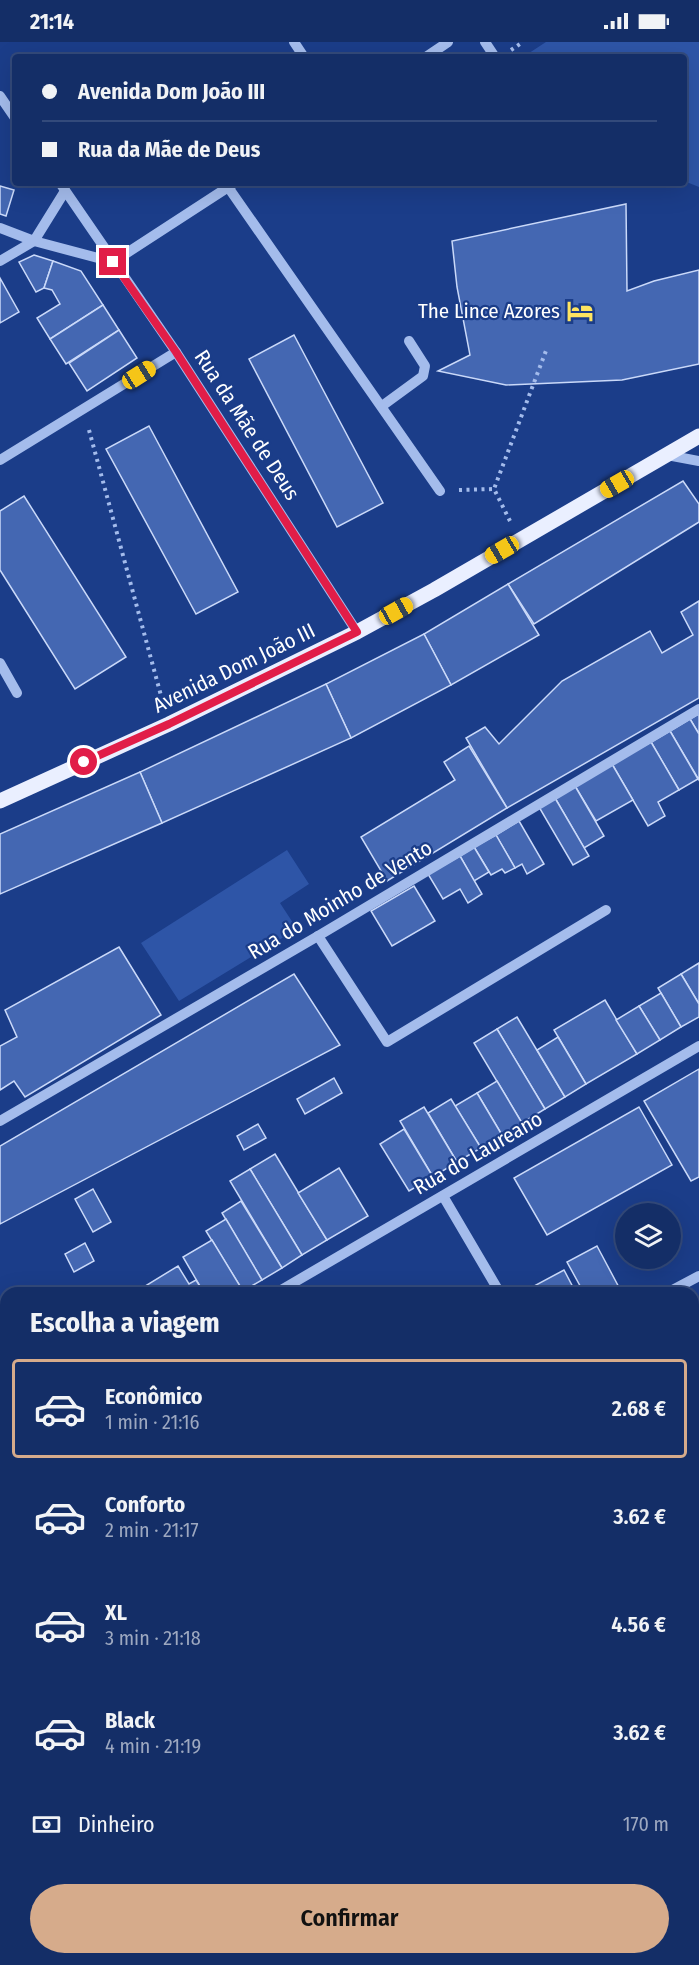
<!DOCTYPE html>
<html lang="pt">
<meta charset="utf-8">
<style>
:root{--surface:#142e67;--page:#1d366d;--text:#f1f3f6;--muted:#9da8c0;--line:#334a7b;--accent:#d6ab8b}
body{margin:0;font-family:"Fira Sans Condensed",sans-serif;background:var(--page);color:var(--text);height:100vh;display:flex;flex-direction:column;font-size:22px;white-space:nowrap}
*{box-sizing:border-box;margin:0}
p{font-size:20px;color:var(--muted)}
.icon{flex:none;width:33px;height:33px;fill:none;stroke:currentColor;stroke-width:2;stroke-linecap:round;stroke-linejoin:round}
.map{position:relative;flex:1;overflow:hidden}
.side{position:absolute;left:0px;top:1245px;width:699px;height:678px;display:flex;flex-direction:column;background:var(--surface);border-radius:18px 18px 0 0;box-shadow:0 6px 24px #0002,0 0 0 2px var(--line)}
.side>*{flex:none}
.top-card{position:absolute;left:12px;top:12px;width:675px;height:132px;border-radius:6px;box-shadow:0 6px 24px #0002,0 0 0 2px var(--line);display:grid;align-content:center;height:132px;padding:0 30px;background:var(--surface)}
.fabs{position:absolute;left:615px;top:1161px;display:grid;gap:12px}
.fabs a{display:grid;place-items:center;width:66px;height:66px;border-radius:50%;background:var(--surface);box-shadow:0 6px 24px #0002,0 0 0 2px var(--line);font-size:30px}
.end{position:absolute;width:27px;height:27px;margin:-14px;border:8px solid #e11d48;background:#fff;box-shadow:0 0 0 3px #fff}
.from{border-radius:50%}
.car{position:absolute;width:18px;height:36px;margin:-18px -9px;border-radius:8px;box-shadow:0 0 4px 2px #0007;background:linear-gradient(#f5c518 24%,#345 0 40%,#f5c518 0 76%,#345 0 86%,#f5c518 0)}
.top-card b{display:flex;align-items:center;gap:21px;height:57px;font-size:22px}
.top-card b+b{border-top:2px solid var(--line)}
.top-card i{width:15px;height:15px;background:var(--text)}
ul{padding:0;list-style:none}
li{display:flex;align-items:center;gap:18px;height:99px;margin:0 12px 9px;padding:0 18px;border:3px solid transparent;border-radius:6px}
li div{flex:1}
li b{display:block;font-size:22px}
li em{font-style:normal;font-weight:600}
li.current{border-color:var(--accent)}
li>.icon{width:54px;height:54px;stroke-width:1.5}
h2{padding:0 30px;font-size:27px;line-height:72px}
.pay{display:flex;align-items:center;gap:15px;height:66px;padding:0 30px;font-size:22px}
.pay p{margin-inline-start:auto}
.primary-button{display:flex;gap:12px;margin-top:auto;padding:12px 30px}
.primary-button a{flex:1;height:69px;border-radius:36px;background:var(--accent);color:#111;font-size:24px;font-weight:600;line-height:69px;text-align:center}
.status{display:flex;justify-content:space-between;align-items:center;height:42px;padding:0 30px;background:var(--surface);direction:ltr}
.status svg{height:16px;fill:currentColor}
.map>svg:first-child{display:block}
.green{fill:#2e55a7}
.building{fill:#4467b2;stroke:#cad9f9;stroke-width:1.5}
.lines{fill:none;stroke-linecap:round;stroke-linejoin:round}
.path{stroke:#a4bcec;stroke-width:4;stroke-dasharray:3 4.5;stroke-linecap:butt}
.minor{stroke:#a4bcec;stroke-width:10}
.major{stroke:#eaefff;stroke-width:15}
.route{stroke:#e11d48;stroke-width:8}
.labels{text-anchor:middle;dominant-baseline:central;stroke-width:4.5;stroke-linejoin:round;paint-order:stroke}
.poi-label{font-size:21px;fill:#fff;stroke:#1b3d89;text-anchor:end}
.street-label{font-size:21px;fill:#fff;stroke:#1b3d89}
</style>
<div class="status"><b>21:14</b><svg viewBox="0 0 49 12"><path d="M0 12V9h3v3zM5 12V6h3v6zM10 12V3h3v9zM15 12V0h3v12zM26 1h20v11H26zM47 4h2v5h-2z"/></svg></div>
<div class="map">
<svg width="699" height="1923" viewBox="0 0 699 1923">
<rect width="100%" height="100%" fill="#1b3d89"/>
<g class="green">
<path d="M546,0H699V145L684,139V15H523Z"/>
<path d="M287,808L309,842L280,861L297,887L179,959L141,901Z"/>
<path d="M699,1873V1907L693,1898V1878Z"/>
</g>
<g class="building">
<path d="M0,144L14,148L6,174L0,172Z"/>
<path d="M626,162L627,249L654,239L699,228V322L622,338L506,343L438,329L470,313L457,245L452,199Z"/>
<path d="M34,213L53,219L44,246L36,250L19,220Z"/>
<path d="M53,219L81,229L103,263L50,297L37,276L60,262L52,248L44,246Z"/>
<path d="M0,236L19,270L0,281Z"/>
<path d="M103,263L119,288L66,322L50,297Z"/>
<path d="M119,288L137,316L87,349L69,321Z"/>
<path d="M294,293L383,461L337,485L249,317Z"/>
<path d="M149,384L238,550L196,572L106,407Z"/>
<path d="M683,439L699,462V480L534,582L508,542Z"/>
<path d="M24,454L126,615L75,647L0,528V469Z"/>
<path d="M508,542L539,593L451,643L424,592Z"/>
<path d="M699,559V656L507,766L466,696L485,685L499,702L562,639L650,589L662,611L693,593L681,570Z"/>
<path d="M424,592L451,643L351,696L326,642Z"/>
<path d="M326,642L351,696L162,781L140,730Z"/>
<path d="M699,672V692L690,677Z"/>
<path d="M690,677L699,692V738L670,689Z"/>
<path d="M670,689L698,737L679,748L651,700Z"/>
<path d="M651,700L679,748L658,760L665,774L648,784L612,722Z"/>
<path d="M469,704L507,766L387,839L361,795L455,738L444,720Z"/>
<path d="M612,722L633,758L596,779L575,744Z"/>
<path d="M140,730L162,781L0,852V792Z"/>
<path d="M575,744L604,794L584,806L555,756Z"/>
<path d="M555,756L589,814L573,823L539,765Z"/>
<path d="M519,779L544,822L527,832L522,822L515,826L496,793Z"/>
<path d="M496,793L515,826L505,831L502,827L491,833L474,805Z"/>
<path d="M474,805L489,830L474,839L460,814Z"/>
<path d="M460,814L482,852L468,861L460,847L443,857L428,832Z"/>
<path d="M414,844L435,879L392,904L371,869Z"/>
<path d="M119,905L161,973L25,1055L14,1039L0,1048V1004L17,995L5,968Z"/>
<path d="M699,921V962L681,932Z"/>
<path d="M294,932L340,1003L0,1182V1104Z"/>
<path d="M681,932L699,962V975L681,985L658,946Z"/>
<path d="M661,951L681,985L660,998L639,964Z"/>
<path d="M605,958L637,1012L586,1042L554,988Z"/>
<path d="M639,964L660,998L637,1012L616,978Z"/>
<path d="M517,975L565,1055L545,1067L497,987Z"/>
<path d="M497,987L545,1067L522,1081L474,1001Z"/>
<path d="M558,995L586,1042L565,1055L537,1008Z"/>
<path d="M699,1027V1135L691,1139L644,1059Z"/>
<path d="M334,1036L342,1051L305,1072L297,1057Z"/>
<path d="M497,1039L522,1081L502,1093L477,1051Z"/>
<path d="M477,1051L502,1093L481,1106L455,1064Z"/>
<path d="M451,1057L481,1106L457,1120L428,1071Z"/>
<path d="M424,1065L457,1120L433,1135L400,1079Z"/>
<path d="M639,1065L672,1123L547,1193L514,1136Z"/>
<path d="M258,1082L266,1096L244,1108L237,1094Z"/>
<path d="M404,1087L433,1135L409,1149L380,1102Z"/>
<path d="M275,1112L327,1198L302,1213L250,1127Z"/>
<path d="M339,1126L368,1174L327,1198L298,1151Z"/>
<path d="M250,1127L302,1213L282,1226L230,1139Z"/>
<path d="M93,1147L111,1180L93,1190L75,1157Z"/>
<path d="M241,1159L282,1226L262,1238L222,1171Z"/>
<path d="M226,1177L262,1238L243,1249L206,1189Z"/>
<path d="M212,1198L243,1249L239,1251H204L183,1215Z"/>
<path d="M85,1201L94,1219L74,1230L65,1212Z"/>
<path d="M597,1204L622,1251H584L567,1220Z"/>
<path d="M178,1224L189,1242L196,1238L204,1251H145L142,1246Z"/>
<path d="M564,1228L576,1251H537L534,1244Z"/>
<path d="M6,1339V1390L0,1394V1342Z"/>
<path d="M6,1420V1444L0,1434V1424Z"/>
<path d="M0,1434L6,1444V1491L0,1481Z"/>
<path d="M6,1565V1584L0,1574V1568Z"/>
<path d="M699,1599V1623L693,1616V1604Z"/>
<path d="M693,1616L699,1623V1652L693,1657Z"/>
<path d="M6,1662V1726L0,1729V1666Z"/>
<path d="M693,1775L699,1782V1855L693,1847Z"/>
<path d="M30,1917H52L42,1923H34Z"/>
<path d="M287,1917H293L298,1923H279Z"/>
<path d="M309,1917H326L330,1923H301Z"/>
<path d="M326,1917H361L363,1919L358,1923H330Z"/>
<path d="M451,1917H521L525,1923H443Z"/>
<path d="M527,1917H572L564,1923H532Z"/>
</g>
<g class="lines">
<g class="path">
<path d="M511,8L523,0"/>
<path d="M89,388L163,661"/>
<path d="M459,448L494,447"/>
<path d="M510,479L494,447L547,306"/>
</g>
<g class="minor">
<path d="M294,0L304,15"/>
<path d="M485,0L495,15"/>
<path d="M426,15L448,0"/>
<path d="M0,54L15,76"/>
<path d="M60,141L176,310L357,590"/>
<path d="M228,145L440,449"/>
<path d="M0,186L34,199L113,220"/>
<path d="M0,219L34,199L65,149"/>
<path d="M113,220L233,142"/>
<path d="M382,364L423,334L425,324L409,299"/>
<path d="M667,413L699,419"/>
<path d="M0,418L176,310"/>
<path d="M0,621L17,651"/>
<path d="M318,894L387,1000L606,868"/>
<path d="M0,1079L318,894L699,667"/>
<path d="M443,1154L500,1251"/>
<path d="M276,1251L699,1004"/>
<path d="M667,1251L699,1234"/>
<path d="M0,1413L6,1409"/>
<path d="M0,1649L6,1646"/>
<path d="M693,1688L699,1684"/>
<path d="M693,1736L699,1744"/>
<path d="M0,1840L6,1850"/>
<path d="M0,1870L6,1867"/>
<path d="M397,1923L404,1917"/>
</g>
<path class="major" d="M0,759L169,682L357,590L434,548L699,394"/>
</g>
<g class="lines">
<path class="route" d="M84,720L169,682L357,590L176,310L113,220"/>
</g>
<defs>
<g id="hotel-bare" transform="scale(2.07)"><path d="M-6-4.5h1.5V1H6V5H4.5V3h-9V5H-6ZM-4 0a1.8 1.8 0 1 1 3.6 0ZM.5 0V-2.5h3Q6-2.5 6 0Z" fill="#fee461" stroke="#1b3d89" stroke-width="2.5" paint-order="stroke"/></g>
</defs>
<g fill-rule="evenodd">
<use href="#hotel-bare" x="580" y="269"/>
</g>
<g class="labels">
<g class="poi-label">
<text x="560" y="269">The Lince Azores</text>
</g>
<g class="street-label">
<text transform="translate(247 383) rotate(57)">Rua da Mãe de Deus</text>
<text transform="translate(234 626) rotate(-26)">Avenida Dom João III</text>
<text transform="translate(340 858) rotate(-31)">Rua do Moinho de Vento</text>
<text transform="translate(478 1111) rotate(-30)">Rua do Laureano</text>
</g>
</g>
</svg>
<div class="fabs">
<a><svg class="icon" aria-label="layers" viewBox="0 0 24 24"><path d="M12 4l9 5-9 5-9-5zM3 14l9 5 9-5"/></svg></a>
</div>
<i class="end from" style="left:84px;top:720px"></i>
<i class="end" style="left:113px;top:220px"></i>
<i class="car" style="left:139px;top:333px;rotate:58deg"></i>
<i class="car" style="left:617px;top:442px;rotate:240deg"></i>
<i class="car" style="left:502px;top:508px;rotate:240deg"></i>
<i class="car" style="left:396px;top:569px;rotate:61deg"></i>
<div class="top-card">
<b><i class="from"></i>Avenida Dom João III</b>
<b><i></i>Rua da Mãe de Deus</b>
</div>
<section class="side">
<h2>Escolha a viagem</h2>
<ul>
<li class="current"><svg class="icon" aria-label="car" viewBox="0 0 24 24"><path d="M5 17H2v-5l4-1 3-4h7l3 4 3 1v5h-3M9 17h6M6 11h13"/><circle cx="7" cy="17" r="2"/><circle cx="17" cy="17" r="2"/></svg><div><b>Econômico</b><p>1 min · 21:16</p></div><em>2.68 €</em></li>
<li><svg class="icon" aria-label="car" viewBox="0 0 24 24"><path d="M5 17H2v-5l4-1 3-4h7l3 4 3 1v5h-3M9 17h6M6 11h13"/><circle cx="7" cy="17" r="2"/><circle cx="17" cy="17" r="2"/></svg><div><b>Conforto</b><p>2 min · 21:17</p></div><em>3.62 €</em></li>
<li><svg class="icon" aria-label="car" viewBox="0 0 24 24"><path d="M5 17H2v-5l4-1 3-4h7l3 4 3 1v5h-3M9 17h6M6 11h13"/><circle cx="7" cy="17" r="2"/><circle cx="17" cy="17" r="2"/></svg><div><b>XL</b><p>3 min · 21:18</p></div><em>4.56 €</em></li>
<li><svg class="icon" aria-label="car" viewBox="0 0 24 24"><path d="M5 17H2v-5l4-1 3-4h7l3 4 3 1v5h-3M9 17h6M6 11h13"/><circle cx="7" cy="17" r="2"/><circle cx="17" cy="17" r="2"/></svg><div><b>Black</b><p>4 min · 21:19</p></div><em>3.62 €</em></li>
</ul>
<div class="pay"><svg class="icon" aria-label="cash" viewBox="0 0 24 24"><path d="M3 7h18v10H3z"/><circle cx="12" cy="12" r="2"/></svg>Dinheiro<p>170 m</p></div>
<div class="primary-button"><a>Confirmar</a></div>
</section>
</div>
